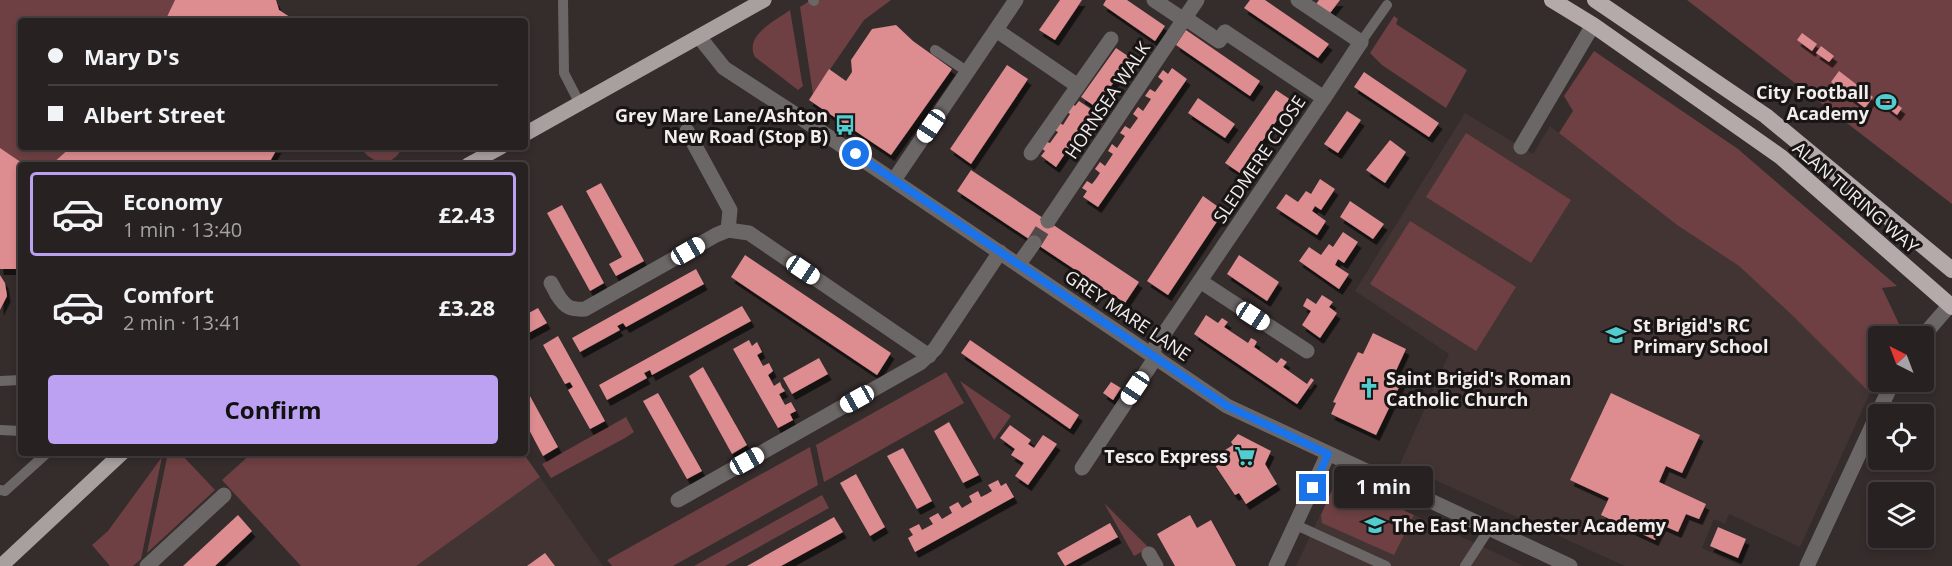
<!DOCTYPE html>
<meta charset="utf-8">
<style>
:root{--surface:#282121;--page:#342e2e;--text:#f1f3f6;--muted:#a5a3a5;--line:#443e3f;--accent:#bca0f2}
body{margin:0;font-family:"Open Sans",sans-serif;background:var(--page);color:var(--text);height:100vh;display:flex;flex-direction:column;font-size:22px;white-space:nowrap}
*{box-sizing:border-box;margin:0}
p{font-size:20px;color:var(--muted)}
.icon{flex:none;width:33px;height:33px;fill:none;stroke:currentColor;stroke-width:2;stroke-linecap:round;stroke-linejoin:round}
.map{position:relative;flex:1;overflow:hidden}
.details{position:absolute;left:18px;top:162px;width:510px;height:294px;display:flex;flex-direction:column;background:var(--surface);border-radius:6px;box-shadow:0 3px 9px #0003,0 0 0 2px var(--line)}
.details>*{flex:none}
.banner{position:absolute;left:18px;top:18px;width:510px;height:132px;border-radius:6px;box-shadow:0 3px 9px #0003,0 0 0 2px var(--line);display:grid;align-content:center;height:132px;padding:0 30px;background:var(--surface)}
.needle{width:39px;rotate:318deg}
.fabs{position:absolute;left:1868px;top:326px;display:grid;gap:12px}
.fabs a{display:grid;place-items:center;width:66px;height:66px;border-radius:6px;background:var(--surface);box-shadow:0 3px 9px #0003,0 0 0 2px var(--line);font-size:30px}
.end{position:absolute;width:27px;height:27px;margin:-14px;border:8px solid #1a73e8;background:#fff;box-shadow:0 0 0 3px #fff}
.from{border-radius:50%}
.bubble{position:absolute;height:42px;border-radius:6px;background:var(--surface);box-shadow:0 3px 9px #0003,0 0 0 2px var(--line);font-size:20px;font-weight:700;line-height:42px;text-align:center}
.car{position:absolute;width:18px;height:36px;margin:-18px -9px;border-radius:8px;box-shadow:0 0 4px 2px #0007;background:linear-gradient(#fff 24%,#345 0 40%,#fff 0 76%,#345 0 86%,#fff 0)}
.banner b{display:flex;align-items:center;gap:21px;height:57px;font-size:22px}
.banner b+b{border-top:2px solid var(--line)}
.banner i{width:15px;height:15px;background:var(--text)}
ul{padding:10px 0 0;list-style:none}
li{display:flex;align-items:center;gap:18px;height:84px;margin:0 12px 9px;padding:0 18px;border:3px solid transparent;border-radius:6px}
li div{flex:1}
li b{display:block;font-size:22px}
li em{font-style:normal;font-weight:700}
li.active{border-color:var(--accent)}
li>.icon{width:54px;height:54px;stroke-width:1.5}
.button{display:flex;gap:12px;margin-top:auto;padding:12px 30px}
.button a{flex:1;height:69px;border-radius:6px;background:var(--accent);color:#111;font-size:24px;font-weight:700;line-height:69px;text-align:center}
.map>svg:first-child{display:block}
.built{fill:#433434}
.green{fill:#6e4043}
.building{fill:#dd8c90;filter:url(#shadow)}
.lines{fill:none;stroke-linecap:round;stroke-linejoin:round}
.pedestrian-tunnel{stroke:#524949;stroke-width:15;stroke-dasharray:15 8;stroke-linecap:butt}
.service{stroke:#6c6767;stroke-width:10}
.pedestrian{stroke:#6c6767;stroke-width:15}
.minor{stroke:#6c6767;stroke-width:15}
.tertiary{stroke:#6c6767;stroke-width:15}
.primary{stroke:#a89f9f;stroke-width:15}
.trunk{stroke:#b4aaaa;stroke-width:16}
.route{stroke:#1a73e8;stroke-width:8}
.labels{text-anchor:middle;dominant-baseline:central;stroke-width:6;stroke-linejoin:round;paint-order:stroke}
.poi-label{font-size:18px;font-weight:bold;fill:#f3eded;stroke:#191515;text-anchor:end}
.street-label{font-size:18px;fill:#f3eded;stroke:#191515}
</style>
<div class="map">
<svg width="1952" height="566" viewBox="0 0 1952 566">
<defs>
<filter id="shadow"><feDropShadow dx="3.5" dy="6" stdDeviation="0" flood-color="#0009"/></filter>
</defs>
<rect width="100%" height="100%" fill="#352c2c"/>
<g class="built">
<path d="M1465,113L1533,154L1550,126L1677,225L1739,266L1793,316L1870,393L1800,547L1729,514L1725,524L1714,519L1702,548L1741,566H1625L1400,464L1449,354L1355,291Z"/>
<path d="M252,453H523L603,566H301L222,480Z"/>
<path d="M1345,483L1524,566H1296L1334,486Z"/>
</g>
<g class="green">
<path d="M0,0H276L279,10L296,21H21V147H278L268,165H21V269H0Z"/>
<path d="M811,0H891L864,20L813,94L800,7Z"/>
<path d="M1687,0H1952V204Z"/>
<path d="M790,10L802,82L803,86L798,90L755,57C744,35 775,21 790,10Z"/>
<path d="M1394,16L1398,19L1396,24L1467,70L1446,108L1382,65L1370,53Z"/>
<path d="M1594,51L1738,149L1897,286L1882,288L1900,326L1895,336H1878V374L1870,393L1793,316L1739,266L1677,225L1559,133L1573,111L1564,96Z"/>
<path d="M1466,133L1571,200L1531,263L1426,197Z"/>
<path d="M361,147H402C395,168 370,165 361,147Z"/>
<path d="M1410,221L1516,287L1476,351L1370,284Z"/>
<path d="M946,372L964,403L824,482L816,445Z"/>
<path d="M960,381L1011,416L994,440Z"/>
<path d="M626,417L634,432L625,438L551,478L542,464Z"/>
<path d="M810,447L818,485L673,566H612L607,560Z"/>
<path d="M168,453H180L215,490L147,553Z"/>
<path d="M252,453H523L540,477L416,566H301L222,480Z"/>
<path d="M162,457L141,559L133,566H110L92,545L108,531Z"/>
<path d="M1345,483L1414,515L1394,555L1322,523L1321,515L1334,486Z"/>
<path d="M822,495L829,508L725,566H694Z"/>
<path d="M1104,503L1149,548L1134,556Z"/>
</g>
<g class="building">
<path d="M175,0H276L279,10L296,21H165Z"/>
<path d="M1060,0H1082L1055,40L1039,30Z"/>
<path d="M1106,0H1127L1165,26L1155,41L1103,5Z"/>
<path d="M1250,0H1265L1329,44L1318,58L1244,8Z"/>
<path d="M1319,0H1340L1327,17L1313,8Z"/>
<path d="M896,25L913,41L952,69L891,155L809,100L829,69L846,81L852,72L851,60L872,29Z"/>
<path d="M1186,30L1260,81L1250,96L1176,45Z"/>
<path d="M1802,33L1817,44L1812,51L1797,40Z"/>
<path d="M1821,46L1834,56L1829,62L1816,53Z"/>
<path d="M1116,48L1131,58L1096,107L1081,97Z"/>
<path d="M1007,65L1028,79L971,164L950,149Z"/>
<path d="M1172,68L1187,79L1098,207L1083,197L1087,191L1082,188L1087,181L1092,184L1096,179L1100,173L1095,169L1100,162L1105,166L1113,154L1108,151L1112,144L1117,148L1125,136L1120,133L1125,126L1130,129L1138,118L1133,114L1138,107L1143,111L1151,99L1145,96L1150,89L1155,92L1163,81L1158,77L1163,70L1168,74Z"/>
<path d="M1839,71L1873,97L1865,108L1831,82Z"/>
<path d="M1364,72L1439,123L1429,137L1354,87Z"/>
<path d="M1276,90L1291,100L1240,173L1225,163Z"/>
<path d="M1198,98L1235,124L1225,138L1188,113Z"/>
<path d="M1889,99L1902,108L1897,115L1884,105Z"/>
<path d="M1079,101L1094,111L1056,167L1041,156L1045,151L1040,147L1047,142L1050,143L1058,132L1053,129L1060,123L1063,125L1070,114L1065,110L1073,104L1075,106Z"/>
<path d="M1347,111L1361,120L1338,153L1324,144Z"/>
<path d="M1390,140L1406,152L1385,183L1366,170Z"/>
<path d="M71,147H278L268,165H51Z"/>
<path d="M0,148L25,165H21V269H0Z"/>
<path d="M971,170L1139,282L1125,303L957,191Z"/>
<path d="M1320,179L1335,189L1321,210L1315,206L1312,211L1326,221L1317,235L1276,208L1286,194L1298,202L1306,191L1311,194Z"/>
<path d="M601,183L644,261L616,276L609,264L622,257L586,191Z"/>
<path d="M1203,196L1224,211L1168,295L1147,281Z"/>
<path d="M1350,201L1384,224L1373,239L1340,217Z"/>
<path d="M562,205L604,283L590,291L547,213Z"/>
<path d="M1343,232L1358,242L1344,263L1338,259L1335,265L1349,274L1339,289L1299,261L1309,247L1321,255L1329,244L1333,247Z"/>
<path d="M745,255L891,353L877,375L731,277Z"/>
<path d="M1239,255L1279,282L1267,301L1227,274Z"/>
<path d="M696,269L704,284L626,327L623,323L617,326L620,330L580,352L572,338Z"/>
<path d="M0,275L5,283L7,296L0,310Z"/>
<path d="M1322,295L1333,302L1329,307L1337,313L1320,338L1302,325L1311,311L1303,306L1307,298L1316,304Z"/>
<path d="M742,306L751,321L652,375L650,370L644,373L647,378L607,400L599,385Z"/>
<path d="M538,308L547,323L525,335V315Z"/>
<path d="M1206,315L1218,323L1222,318L1228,322L1224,327L1248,343L1251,338L1255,340L1257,342L1254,347L1277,363L1281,358L1287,362L1283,367L1307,384L1311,378L1314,380L1297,404L1194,334Z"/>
<path d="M1373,333L1406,349L1393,377L1402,381L1376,435L1331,414L1336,403L1333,402L1358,352L1363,354Z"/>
<path d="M558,336L605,421L590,429L568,390L573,387L570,382L565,384L543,345Z"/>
<path d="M749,340L752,346L757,342L762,352L757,355L763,366L769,363L773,371L768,375L774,386L780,382L782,387L785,391L779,394L785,405L791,402L796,411L790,414L793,420L778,428L733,349Z"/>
<path d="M970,340L1079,415L1070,429L961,353Z"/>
<path d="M819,358L828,374L792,394L783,378Z"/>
<path d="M703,367L747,445L732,454L689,376Z"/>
<path d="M1111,382L1121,388L1113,400L1103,393Z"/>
<path d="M525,387L558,447L543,456L525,422Z"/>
<path d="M658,393L702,471L687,479L643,401Z"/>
<path d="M1611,393L1700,435L1682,473L1666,466L1659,482L1706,504L1699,519L1686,514L1678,532L1662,525L1655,540L1601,515L1609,498L1570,480Z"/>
<path d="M949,422L979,475L963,483L934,431Z"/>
<path d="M1010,425L1031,440L1028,444L1034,448L1043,435L1057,444L1028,485L1015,476L1024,463L1011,455L1015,449L1000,438Z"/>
<path d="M1238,434L1271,451L1265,464L1277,484L1246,504L1239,493L1235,495L1211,459L1233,445L1231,442Z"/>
<path d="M903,448L932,501L917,509L887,456Z"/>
<path d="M856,474L885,527L870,536L840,483Z"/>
<path d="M998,480L1001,486L1006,483L1014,497L915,552L908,538L913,535L909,529L919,524L922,530L933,524L929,518L938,513L942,519L952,513L949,507L958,502L962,508L972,502L969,496L978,491L981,497L987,494L992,491L988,485Z"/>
<path d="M238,515L252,531L215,566H183Z"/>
<path d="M1190,515L1197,528L1211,520L1236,566H1175L1157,534Z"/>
<path d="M834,517L843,532L781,566H747Z"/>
<path d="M1110,523L1118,537L1065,566L1057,553Z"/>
<path d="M1718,527L1746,539L1738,558L1710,546Z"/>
<path d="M545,553L555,566H527Z"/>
</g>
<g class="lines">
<path class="pedestrian-tunnel" d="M1034,243L1048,221"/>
<g class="service">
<path d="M563,0L564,73L580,104"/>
<path d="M813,0L814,1"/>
<path d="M1361,42L1387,5"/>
<path d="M935,50L968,72"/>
<path d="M0,381L21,380"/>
<path d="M0,430L21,431"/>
<path d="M0,490L5,491L47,453"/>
<path d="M1296,525L1386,566"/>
<path d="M1465,566L1489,529"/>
</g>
<g class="pedestrian">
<path d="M1154,0L1184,20"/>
<path d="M1298,0L1361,42"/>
<path d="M1185,18L1219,41L1225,32"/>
<path d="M1031,153L1111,39"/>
<path d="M1048,221L1197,0"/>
<path d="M1019,264L1034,243"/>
<path d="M551,283L557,294"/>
</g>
<g class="minor">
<path d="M996,30L1078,86"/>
<path d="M1324,98L1361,42"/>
<path d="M687,131L730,210L728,230"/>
<path d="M1521,147L1593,25"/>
<path d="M894,180L1016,0"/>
<path d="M1200,281L1307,351"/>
<path d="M557,294C565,307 570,310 585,309L716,235L728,230L749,233L929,356"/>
<path d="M1923,336L1950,305"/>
<path d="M1151,353L1324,98L1225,32"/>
<path d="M1082,468L1156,357"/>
<path d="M678,500L920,363L935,349L1000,252"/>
<path d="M1149,554L1156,566"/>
<path d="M147,566L224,495"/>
<path d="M1807,566L1893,381"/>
</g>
<g class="tertiary">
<path d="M700,38L724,68L798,116L1227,406L1570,566"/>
<path d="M1276,566L1328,454"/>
</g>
<g class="primary">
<path d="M525,134L764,0"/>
<path d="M468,165L501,147"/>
<path d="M1,566L122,453"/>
</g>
<g class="trunk">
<path d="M1552,0L1593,25L1781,157L1952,307"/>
<path d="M1595,0L1766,116L1952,270"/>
</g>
</g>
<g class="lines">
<path class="route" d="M856,154L1227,406L1328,454L1313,488"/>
</g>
<defs>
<g id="stadium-bare" transform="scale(1.62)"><path d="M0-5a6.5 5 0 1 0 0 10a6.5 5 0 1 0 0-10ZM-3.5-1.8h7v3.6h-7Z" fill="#52cdcf" stroke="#191515" stroke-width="2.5" paint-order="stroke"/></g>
<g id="bus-bare" transform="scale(1.62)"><path d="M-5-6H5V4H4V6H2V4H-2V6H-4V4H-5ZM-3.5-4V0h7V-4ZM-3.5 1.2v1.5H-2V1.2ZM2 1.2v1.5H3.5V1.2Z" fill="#52cdcf" stroke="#191515" stroke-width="2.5" paint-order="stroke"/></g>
<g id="school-bare" transform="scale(1.62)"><path d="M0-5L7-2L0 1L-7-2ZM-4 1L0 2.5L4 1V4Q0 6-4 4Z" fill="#52cdcf" stroke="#191515" stroke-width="2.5" paint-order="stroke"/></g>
<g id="church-bare" transform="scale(1.62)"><path d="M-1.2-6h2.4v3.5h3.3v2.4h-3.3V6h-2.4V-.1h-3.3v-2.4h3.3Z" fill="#52cdcf" stroke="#191515" stroke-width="2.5" paint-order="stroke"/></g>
<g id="supermarket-bare" transform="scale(1.62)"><path d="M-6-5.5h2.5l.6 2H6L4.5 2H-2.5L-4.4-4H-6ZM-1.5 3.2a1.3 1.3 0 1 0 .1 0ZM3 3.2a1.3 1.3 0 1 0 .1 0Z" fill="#52cdcf" stroke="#191515" stroke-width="2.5" paint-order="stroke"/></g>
</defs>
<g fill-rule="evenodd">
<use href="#stadium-bare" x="1886" y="102"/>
<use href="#bus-bare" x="845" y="125"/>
<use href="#school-bare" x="1616" y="335"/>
<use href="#church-bare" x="1369" y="388"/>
<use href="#supermarket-bare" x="1245" y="456"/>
<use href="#school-bare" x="1375" y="525"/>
</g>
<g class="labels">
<g class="poi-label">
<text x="1869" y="92">City Football<tspan x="1869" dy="21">Academy</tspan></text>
<text x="828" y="115">Grey Mare Lane/Ashton<tspan x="828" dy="21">New Road (Stop B)</tspan></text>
<text x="1633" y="325" text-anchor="start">St Brigid's RC<tspan x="1633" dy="21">Primary School</tspan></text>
<text x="1386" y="378" text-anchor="start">Saint Brigid's Roman<tspan x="1386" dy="21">Catholic Church</tspan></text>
<text x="1228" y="456">Tesco Express</text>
<text x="1392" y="525" text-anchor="start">The East Manchester Academy</text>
</g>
<g class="street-label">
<text transform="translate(1107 100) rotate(-56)">HORNSEA WALK</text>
<text transform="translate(1259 159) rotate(-56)">SLEDMERE CLOSE</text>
<text transform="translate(1856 197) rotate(41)">ALAN TURING WAY</text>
<text transform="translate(1128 315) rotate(34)">GREY MARE LANE</text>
</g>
</g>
</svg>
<div class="fabs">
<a><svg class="needle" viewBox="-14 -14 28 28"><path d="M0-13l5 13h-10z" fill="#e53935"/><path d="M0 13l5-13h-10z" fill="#a5a3a5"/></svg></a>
<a><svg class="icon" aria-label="locate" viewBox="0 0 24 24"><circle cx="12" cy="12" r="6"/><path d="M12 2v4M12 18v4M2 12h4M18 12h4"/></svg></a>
<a><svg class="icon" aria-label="layers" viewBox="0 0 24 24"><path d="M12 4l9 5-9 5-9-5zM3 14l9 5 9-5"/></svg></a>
</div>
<i class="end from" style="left:856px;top:154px"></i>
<i class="end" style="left:1313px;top:488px"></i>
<div class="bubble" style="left:1334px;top:466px;width:99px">1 min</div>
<i class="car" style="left:931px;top:126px;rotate:214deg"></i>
<i class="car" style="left:688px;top:251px;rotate:60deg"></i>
<i class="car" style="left:803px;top:270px;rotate:124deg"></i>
<i class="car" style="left:1253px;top:316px;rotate:123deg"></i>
<i class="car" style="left:1135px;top:388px;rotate:214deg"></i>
<i class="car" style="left:857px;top:399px;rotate:241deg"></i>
<i class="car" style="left:747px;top:461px;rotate:61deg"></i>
<div class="banner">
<b><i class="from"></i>Mary D's</b>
<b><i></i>Albert Street</b>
</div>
<section class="details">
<ul>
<li class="active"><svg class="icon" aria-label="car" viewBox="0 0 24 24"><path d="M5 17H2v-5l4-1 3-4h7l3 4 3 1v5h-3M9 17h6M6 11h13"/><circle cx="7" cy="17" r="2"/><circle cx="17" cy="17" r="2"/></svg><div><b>Economy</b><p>1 min · 13:40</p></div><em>£2.43</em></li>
<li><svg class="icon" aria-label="car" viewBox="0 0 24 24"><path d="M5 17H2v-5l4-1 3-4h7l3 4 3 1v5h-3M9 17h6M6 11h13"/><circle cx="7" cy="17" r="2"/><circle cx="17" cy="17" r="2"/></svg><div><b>Comfort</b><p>2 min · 13:41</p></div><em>£3.28</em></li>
</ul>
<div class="button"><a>Confirm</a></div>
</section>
</div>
